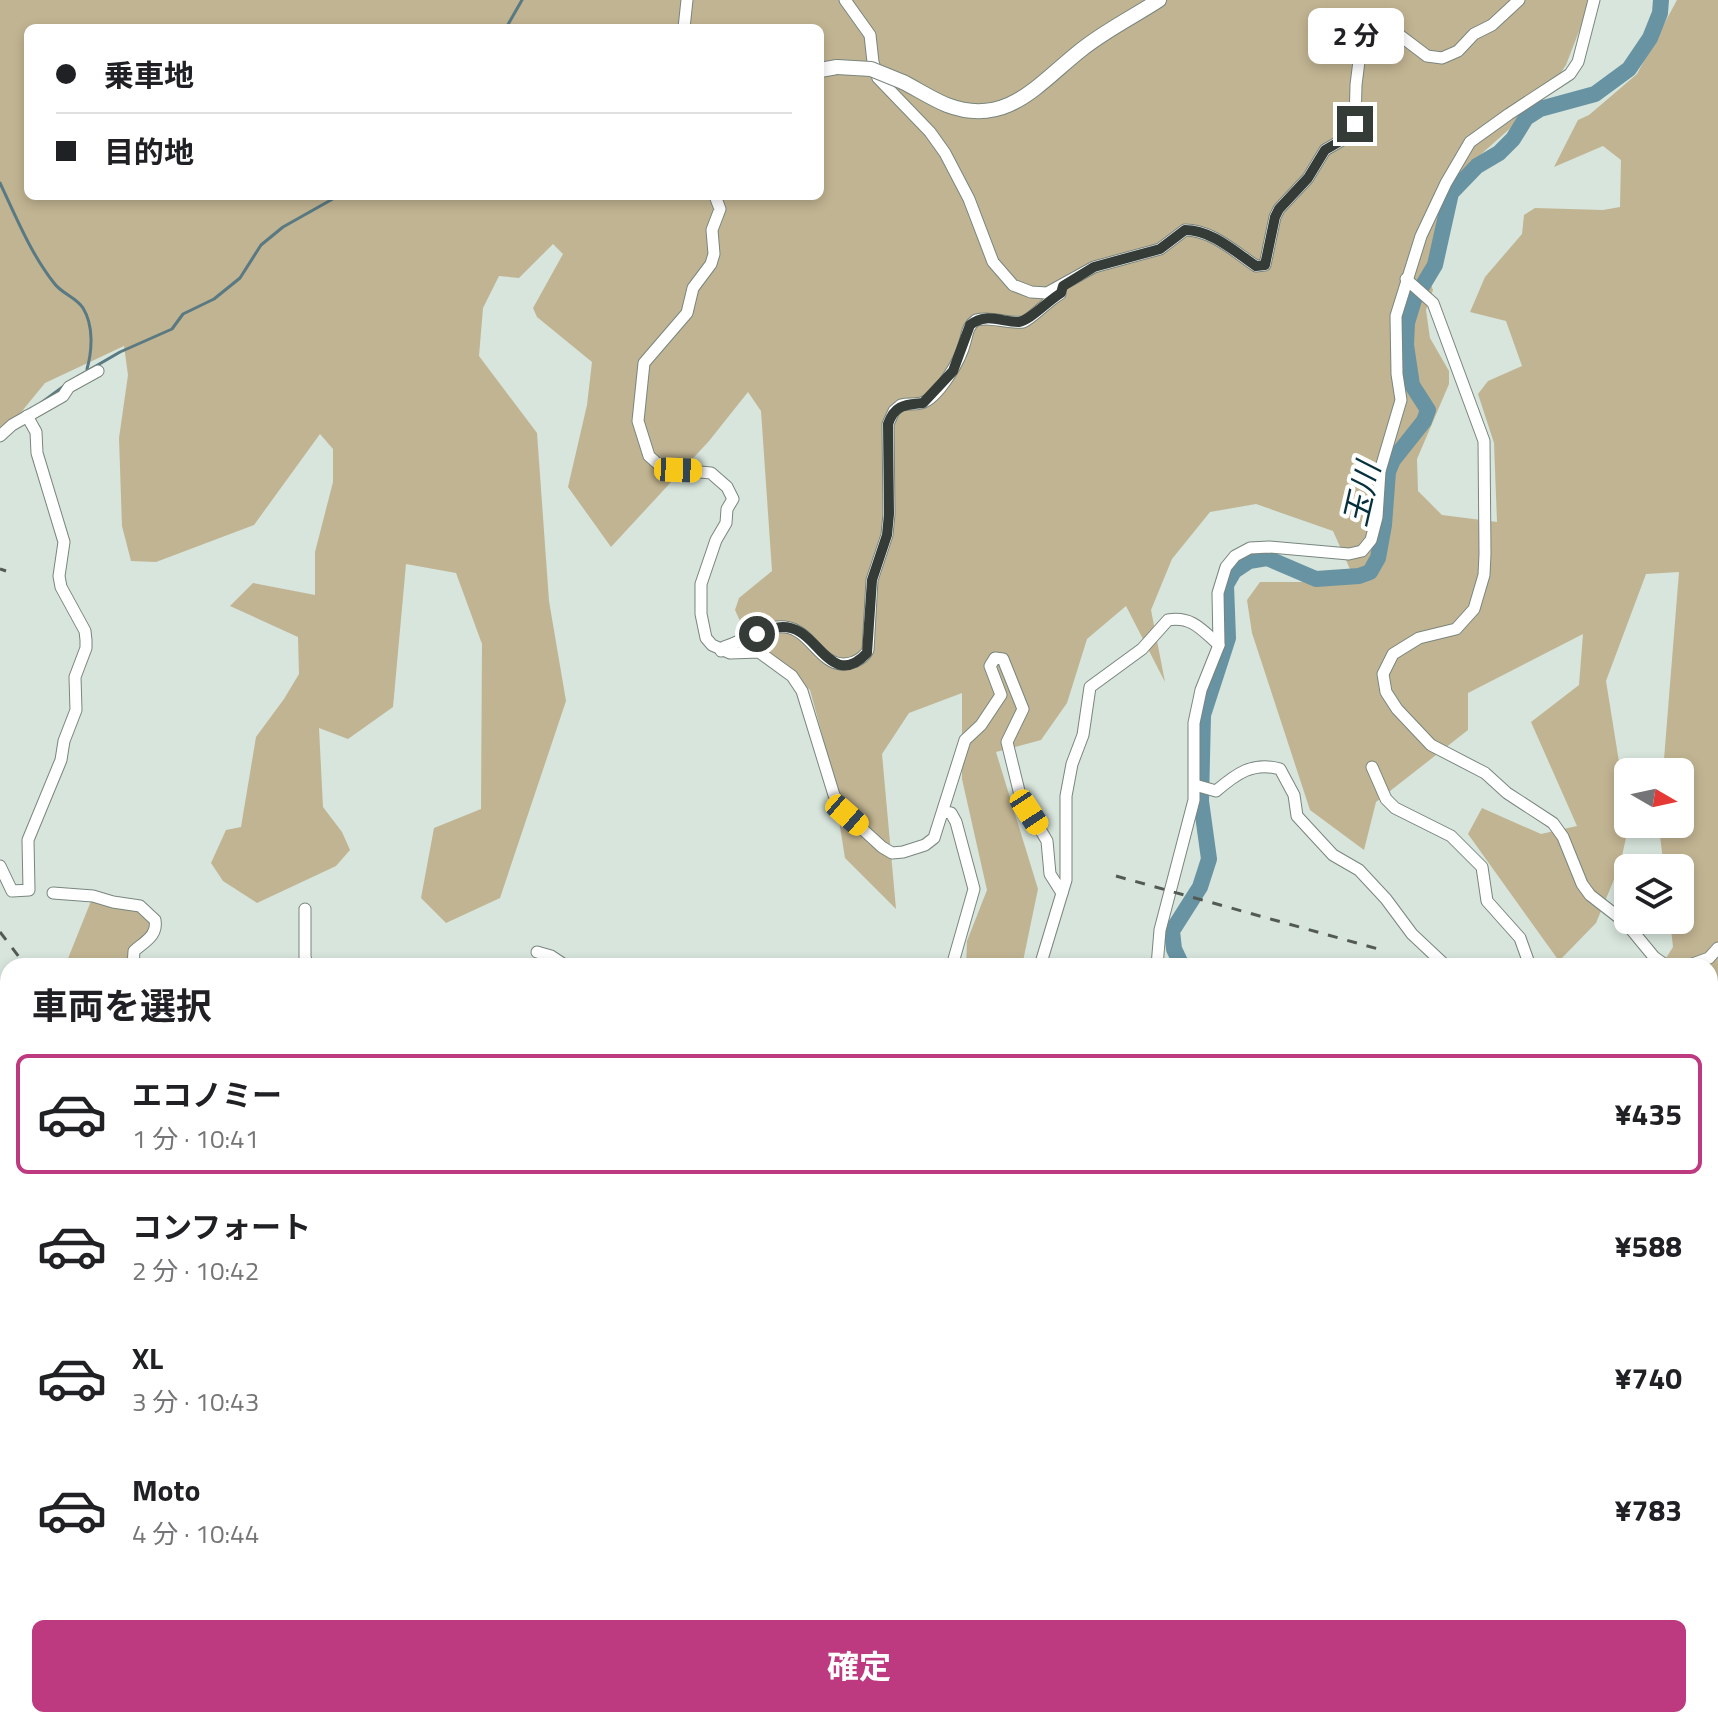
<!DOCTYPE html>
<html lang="ja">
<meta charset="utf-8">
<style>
:root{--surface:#fff;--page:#f6f6f6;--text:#202124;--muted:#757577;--line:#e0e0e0;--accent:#bd3a81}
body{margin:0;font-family:"Titillium Web","Noto Sans JP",sans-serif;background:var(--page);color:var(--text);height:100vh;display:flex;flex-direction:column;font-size:30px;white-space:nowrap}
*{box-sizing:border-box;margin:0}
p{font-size:26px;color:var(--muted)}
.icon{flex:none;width:44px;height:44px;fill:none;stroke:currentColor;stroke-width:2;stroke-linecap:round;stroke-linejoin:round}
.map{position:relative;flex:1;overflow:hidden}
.sheet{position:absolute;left:0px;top:958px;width:1718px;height:770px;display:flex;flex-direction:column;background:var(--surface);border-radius:24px 24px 0 0;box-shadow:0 4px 12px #0003}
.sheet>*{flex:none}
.hud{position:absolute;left:24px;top:24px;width:800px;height:176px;border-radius:12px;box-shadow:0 4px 12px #0003;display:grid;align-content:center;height:176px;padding:0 32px;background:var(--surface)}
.needle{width:52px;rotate:99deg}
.fabs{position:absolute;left:1614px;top:758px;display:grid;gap:16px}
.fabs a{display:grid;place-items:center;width:80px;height:80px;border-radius:12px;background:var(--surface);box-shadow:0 4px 12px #0003;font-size:40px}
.end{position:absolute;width:36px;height:36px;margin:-18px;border:10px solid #353b37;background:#fff;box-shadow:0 0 0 4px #fff}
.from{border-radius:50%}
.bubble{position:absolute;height:56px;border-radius:12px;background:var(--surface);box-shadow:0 4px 12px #0003;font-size:26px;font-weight:700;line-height:56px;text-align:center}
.car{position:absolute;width:24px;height:48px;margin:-24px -12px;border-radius:10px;box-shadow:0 0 6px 2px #0007;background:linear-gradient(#f5c518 24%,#345 0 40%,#f5c518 0 76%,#345 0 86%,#f5c518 0)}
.hud b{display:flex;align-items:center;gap:28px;height:76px;font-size:30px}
.hud b+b{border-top:2px solid var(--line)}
.hud i{width:20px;height:20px;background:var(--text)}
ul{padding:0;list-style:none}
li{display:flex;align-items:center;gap:24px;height:120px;margin:0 16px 12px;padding:0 16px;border:4px solid transparent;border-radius:12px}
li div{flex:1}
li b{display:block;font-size:30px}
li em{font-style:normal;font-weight:700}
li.active{border-color:var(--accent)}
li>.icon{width:72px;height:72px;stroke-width:1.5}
h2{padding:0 32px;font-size:36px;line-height:96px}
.action{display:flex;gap:16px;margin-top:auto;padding:16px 32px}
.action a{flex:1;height:92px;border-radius:12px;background:var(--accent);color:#fff;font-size:32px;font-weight:700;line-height:92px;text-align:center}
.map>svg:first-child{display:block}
.green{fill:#c1b492;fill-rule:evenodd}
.water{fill:#6893a3;stroke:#597983;stroke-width:2}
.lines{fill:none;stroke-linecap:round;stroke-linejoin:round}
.stream{stroke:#597983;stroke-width:3}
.river{stroke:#6893a3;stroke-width:16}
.street-casing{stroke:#79867e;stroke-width:13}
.secondary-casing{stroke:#79867e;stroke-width:16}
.highway-casing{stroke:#79867e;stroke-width:22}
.street{stroke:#fff;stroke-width:11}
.secondary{stroke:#fff;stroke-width:14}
.highway{stroke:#fff;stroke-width:20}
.rail{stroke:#535a55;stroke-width:3;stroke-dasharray:10 10;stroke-linecap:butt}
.secondary-bridge-casing{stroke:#79867e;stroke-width:16;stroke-linecap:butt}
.secondary-bridge{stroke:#fff;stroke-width:14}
.route{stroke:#353b37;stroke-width:10}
.labels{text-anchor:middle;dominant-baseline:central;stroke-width:8;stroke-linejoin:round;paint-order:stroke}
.water-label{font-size:32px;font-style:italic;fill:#07303e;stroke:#fff}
</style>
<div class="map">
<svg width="1718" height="1727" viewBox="0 0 1718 1727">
<rect width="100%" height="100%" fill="#d7e5dc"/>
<g class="green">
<path d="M0,0H1591L1566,65L1543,99L1452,180L1426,272L1433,290L1426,310L1430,338L1449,371V384L1417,459L1418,491L1442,515L1497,522L1494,443L1478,394L1488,381L1522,366L1506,321L1470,312L1485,277L1522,234L1524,215L1535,208L1603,210L1620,207L1621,160L1603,146L1554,167L1578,120L1589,115L1637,74L1677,0H1718V1334L1710,1333V966H1661L1673,947L1670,920H1680V868H1664L1659,828V824H1680V772H1663L1679,572L1646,574L1606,681L1629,824L1620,865L1596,923L1559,961L1468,834L1482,808L1541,834L1577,826L1531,722L1579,685L1583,634L1468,693V730L1376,802L1364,850L1310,810L1252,633L1247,600L1260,582H1328L1354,578L1333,531L1256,504L1210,512L1172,559L1151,610L1165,682L1126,606L1087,639L1067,703L1041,740L996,752L1038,889L1022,966H966L967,941L987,890L962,779V693L909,713L882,754L896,909L845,858L830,764L810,690L746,634L735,610L739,598L772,571L761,411L748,392L709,441L611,547L568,487L587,405L592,362L537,317L533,308L563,254L553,244L519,278L499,276L483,308L479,356L537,433L549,601L566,701L500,898L446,923L421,898L434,828L481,809L482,644L456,573L406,564L393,707L348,739L319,728L323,807L342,832L350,850L336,866L257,903L223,881L211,863L226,830L241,827L256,737L284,699L299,674L298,637L230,606L253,583L315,595V552L333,482V449L320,434L254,525L156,562L131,561L122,526L119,438L128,375L124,346L45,383L0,438ZM28,28H820V196H28Z"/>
<path d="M93,896L132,904L155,920L139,946L133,966H65Z"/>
</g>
<path class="water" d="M8,1210V1720H1710V1494L1718,1496V1727H0V1212Z"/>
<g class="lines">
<g class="stream">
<path d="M506,28L522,0"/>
<path d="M0,183C16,217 31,254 54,283C62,294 76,297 83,308C94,326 92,351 87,369"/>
<path d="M77,377L120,352L172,329L183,314L214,299L240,278L261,245L283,227L338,196"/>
<path d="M41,403L64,386"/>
</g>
<path class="river" d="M1182,966L1174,949L1172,931L1200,887L1209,859L1201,801L1203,715L1228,638L1226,585L1234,571L1249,561L1267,558L1316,579L1359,576L1370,572L1378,558L1384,525L1388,472L1393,460L1424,421L1428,410L1412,385L1406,345L1407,323L1414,300L1435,265L1451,193L1477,166L1499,153L1513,139L1526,118L1540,109L1595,94L1629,69L1650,38L1660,13L1661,0"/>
<g class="street-casing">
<g id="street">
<path d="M845,0L870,35L873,62L878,78L930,132L945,153L969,199L993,262L1013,285L1031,292L1047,293L1094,267L1160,249L1185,230C1212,230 1235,252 1256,266L1265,265L1275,217L1279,209L1308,178L1325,150L1344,139L1355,124L1356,85L1359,61L1371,35L1383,27L1390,28L1427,56L1442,58L1458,51L1474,34L1492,25L1519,0"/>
<path d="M684,28L687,0"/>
<path d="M715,196L720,209L712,230L714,254L711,264L693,288L687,313L644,363L638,421L649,456L658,464L668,469L711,473L727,487L733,499L727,509L726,523L716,540L701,584V614L706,638L712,645L730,653L759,652L792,676L802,691L834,795L847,815L882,847L892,853L903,852L925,845L934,838L965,740L981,725L1001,695L990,666L995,658L1003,659L1023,709L1007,742L1020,795L1047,841L1050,874L1062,893"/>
<path d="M1406,279L1433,303L1484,441L1485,554L1484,575L1474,609L1456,629L1419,638L1393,654L1383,674L1386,692L1397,709L1431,745L1485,773L1507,793L1553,823L1563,837L1582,884L1590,895L1626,923L1654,957L1664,964L1678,966"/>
<path d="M0,436L12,425L63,396L69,387L98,371"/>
<path d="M721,651L724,647C743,641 765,625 785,627C814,630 821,674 854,662C861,659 865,656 868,650L872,580L887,535L889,514L888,424L894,411L901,405C908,403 914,405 921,403C938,399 961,359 965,342C968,332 967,327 976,320C993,316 1007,324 1023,322C1029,321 1050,299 1060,294"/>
<path d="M1372,767L1386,799L1395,808L1451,836L1482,867L1487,901L1520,938L1530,966"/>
<path d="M1195,785L1216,791C1236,774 1253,761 1280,769L1294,795L1297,816L1333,855L1359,870L1386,899L1412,934L1446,966"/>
<path d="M944,812L951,813L956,822L974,889L952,966"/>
<path d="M0,866L12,891L29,890L28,840L61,760L64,741L76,710L75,677L86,648V640L85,631L61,587L59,576L64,542L37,453L36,432L27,416"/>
<path d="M53,893L93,896L113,902L140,906L155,920C158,936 144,942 134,951L133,966"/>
<path d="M305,909V957L308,966"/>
<path d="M537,952L551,956L566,966"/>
<path d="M1040,966L1066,880V796L1072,764L1083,735L1090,687L1142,649L1168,620C1192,616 1202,630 1219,645"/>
<path d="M1157,966L1160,930L1194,800V723L1201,690L1219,645L1218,593L1226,567L1235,556L1250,548L1269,547L1349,554L1362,551L1371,540L1377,517L1380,471L1401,400L1397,374L1396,316L1421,236L1446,183L1470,142L1509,114L1570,74L1578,62L1594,0"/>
<path d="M1687,966L1709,958L1718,948"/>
<path d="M1710,1048L1718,1047"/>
<path d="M0,1077L8,1080"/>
<path d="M0,1096L8,1099"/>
</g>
</g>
<g class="secondary-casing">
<g id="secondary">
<path d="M820,70L837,67"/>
<path d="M903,82C917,89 932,99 947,105C1007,128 1039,83 1081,50C1106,30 1133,17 1159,0"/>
</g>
</g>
<g class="highway-casing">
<g id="highway">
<path d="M0,1108L8,1110"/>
<path d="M1710,1415L1718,1416"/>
<path d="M1710,1447L1718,1449"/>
</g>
</g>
<use href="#street" class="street"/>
<use href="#secondary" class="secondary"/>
<use href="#highway" class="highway"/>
<g class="rail">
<path d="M0,569L6,571"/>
<path d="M1116,876L1382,950"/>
<path d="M0,932L26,966"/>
<path d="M1710,1361L1718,1363"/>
</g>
<g class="secondary-bridge-casing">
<path id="secondary-bridge" d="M837,67L871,69L903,82"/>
</g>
<use href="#secondary-bridge" class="secondary-bridge"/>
</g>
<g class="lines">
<path class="route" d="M757,634C771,628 785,623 800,632C821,644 836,686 867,653L872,580L887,535L889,514L888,424C895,404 905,405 923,403L953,371L970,325C986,312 1001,322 1019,322C1029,321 1049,300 1061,293L1063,286L1094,267L1160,249L1185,230C1212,230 1235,252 1256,266L1265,265L1275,217L1279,209L1308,178L1325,150L1344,139L1355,124"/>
</g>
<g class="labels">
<g class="water-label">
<text transform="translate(1361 494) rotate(-77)">玉川</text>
</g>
</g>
</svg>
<div class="fabs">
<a><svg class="needle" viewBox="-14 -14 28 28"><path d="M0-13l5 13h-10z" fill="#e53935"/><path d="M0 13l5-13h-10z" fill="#757577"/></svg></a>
<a><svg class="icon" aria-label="layers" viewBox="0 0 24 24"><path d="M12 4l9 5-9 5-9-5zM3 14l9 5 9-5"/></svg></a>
</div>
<i class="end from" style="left:757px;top:634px"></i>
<i class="end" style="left:1355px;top:124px"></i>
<div class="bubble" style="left:1308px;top:8px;width:96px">2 分</div>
<i class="car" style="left:678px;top:470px;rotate:92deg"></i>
<i class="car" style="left:1029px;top:812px;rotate:147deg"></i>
<i class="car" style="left:847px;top:815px;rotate:131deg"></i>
<div class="hud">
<b><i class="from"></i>乗車地</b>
<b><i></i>目的地</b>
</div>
<section class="sheet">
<h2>車両を選択</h2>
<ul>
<li class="active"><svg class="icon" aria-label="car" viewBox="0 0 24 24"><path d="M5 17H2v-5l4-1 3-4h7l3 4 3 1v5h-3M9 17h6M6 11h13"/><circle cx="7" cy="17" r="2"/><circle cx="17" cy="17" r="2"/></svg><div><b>エコノミー</b><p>1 分 · 10:41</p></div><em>¥435</em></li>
<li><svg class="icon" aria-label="car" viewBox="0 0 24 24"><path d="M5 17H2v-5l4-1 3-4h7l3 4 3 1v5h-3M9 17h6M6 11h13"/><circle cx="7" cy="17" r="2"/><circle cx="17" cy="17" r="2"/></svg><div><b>コンフォート</b><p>2 分 · 10:42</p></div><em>¥588</em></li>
<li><svg class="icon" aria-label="car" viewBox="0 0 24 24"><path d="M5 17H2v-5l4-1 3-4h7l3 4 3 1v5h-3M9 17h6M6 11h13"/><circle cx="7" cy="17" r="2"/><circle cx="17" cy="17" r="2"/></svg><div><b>XL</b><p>3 分 · 10:43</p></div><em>¥740</em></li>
<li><svg class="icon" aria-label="car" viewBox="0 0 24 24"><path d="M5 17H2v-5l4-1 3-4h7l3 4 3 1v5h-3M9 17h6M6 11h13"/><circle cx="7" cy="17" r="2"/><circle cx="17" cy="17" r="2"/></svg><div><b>Moto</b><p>4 分 · 10:44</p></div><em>¥783</em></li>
</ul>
<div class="action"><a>確定</a></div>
</section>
</div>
